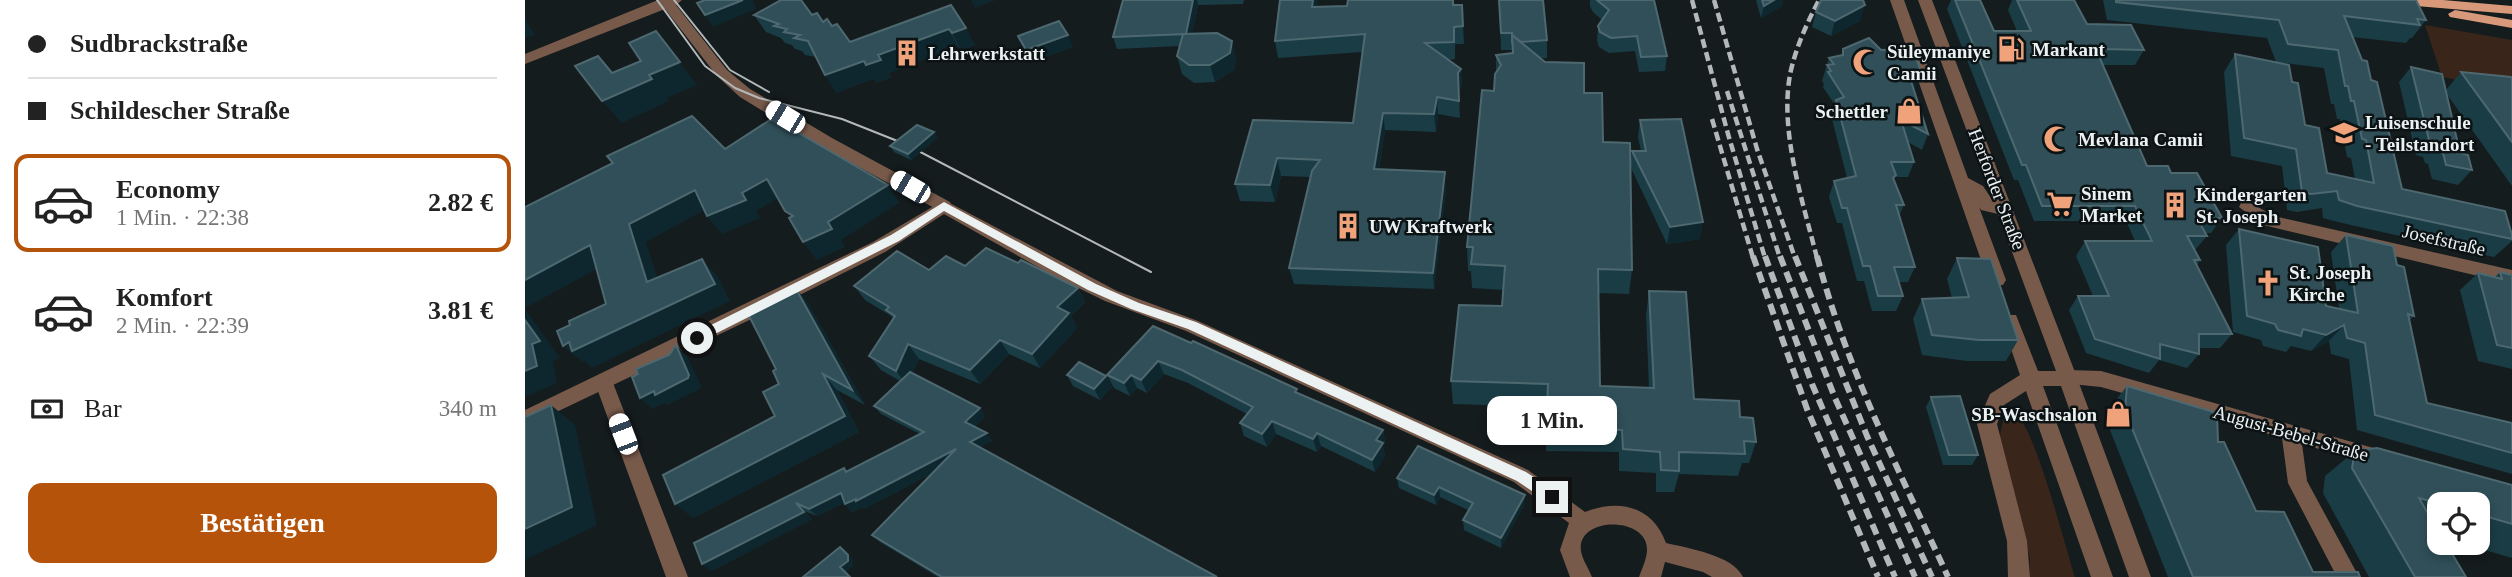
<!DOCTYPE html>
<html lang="de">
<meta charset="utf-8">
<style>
:root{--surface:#fff;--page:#f2f2f2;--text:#222;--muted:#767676;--line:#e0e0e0;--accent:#b45309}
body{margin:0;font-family:"Times New Roman",serif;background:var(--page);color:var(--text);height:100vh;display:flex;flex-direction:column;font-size:26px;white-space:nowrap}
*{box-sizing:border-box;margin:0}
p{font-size:23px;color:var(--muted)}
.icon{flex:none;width:38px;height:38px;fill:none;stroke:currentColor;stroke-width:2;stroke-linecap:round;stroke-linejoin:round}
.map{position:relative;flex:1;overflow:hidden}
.panel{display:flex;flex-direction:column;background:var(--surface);width:525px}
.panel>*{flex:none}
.guide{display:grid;align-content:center;height:154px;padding:0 28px;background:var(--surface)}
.tools{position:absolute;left:1902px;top:492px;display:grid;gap:14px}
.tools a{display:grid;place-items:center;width:63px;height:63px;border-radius:14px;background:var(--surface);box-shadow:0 4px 10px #0003;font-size:35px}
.end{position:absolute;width:32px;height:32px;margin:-16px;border:9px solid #ecf1f2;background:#111;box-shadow:0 0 0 4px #111}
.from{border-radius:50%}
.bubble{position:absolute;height:49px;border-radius:14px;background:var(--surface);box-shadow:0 4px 10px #0003;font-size:23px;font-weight:800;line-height:49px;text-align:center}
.car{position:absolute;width:21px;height:42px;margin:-21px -10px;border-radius:9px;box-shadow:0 0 5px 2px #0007;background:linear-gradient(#fff 24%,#345 0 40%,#fff 0 76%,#345 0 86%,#fff 0)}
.guide b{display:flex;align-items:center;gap:24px;height:66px;font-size:26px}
.guide b+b{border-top:2px solid var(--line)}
.guide i{width:18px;height:18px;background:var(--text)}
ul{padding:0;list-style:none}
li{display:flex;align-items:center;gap:21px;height:98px;margin:0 14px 10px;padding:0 14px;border:4px solid transparent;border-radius:14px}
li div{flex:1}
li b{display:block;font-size:26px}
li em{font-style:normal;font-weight:800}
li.selected{border-color:var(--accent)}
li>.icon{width:63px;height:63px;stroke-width:1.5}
.pay{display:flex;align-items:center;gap:18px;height:77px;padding:0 28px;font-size:26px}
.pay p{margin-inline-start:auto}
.primary-button{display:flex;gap:14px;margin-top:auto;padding:14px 28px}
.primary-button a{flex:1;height:80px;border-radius:14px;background:var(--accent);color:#fff;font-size:28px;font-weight:800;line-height:80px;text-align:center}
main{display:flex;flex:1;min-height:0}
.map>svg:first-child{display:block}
.green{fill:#3a251a}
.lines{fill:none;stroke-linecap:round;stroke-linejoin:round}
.minor{fill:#785a4b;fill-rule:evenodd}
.tertiary{fill:#785a4b;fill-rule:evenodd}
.primary{fill:#d8997a;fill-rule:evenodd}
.tram{stroke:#b3b9ba;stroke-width:2}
.rail-far1{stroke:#b3b9ba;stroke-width:4.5;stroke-dasharray:9 4.5;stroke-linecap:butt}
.rail{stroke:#b3b9ba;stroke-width:6;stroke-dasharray:11 6;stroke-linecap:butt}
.wall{fill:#1a3c45}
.shaded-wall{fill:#0e272e}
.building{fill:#304f58;stroke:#4e6870;stroke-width:2}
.route{fill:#ecf1f2}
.labels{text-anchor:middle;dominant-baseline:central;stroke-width:5;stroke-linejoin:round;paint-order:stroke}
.poi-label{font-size:19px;font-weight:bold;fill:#ecf1f2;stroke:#0c1315;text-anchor:start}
.street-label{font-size:19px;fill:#ecf1f2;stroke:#0c1315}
</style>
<main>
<section class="panel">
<div class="guide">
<b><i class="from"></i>Sudbrackstraße</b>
<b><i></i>Schildescher Straße</b>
</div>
<ul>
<li class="selected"><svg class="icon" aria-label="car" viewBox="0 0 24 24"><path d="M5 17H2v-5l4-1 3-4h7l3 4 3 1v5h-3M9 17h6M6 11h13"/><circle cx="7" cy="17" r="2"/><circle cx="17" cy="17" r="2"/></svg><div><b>Economy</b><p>1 Min. · 22:38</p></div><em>2.82 €</em></li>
<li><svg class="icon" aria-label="car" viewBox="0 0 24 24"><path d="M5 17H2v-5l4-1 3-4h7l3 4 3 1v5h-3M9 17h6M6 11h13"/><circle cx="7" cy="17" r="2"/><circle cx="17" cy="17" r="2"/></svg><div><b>Komfort</b><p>2 Min. · 22:39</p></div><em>3.81 €</em></li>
</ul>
<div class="pay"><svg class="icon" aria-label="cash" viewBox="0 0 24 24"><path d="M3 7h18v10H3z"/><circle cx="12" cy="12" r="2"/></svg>Bar<p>340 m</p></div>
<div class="primary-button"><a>Bestätigen</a></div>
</section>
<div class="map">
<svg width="1987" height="577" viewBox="0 0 1987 577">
<rect width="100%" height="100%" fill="#151c1e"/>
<g class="green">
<path d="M1900,25L1987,40V90L1917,77Z"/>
<path d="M1490,412C1510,428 1540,546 1550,577H1505V558L1474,441L1478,420L1484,413Z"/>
</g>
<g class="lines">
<g class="minor">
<path d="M133,0H157L151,5L202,70L225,89L307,138L425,202L427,206L425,210H413L295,146L215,97L192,76L140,9L0,64V54Z"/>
<path d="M1722,201L1749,216L1987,270V284L1738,225L1714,207L1716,203Z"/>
<path d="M1543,370L1576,371L1859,451L1862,457L1859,463L1852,466L1777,444L1782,481L1834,577H1812L1763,483L1757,438L1576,387L1536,383L1534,378L1536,373Z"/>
<path d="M79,375L86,377L88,383L163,577H141L70,383L72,377Z"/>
</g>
<g class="tertiary">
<path d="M1365,0H1379L1443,178L1458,186L1468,201L1393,0H1407L1548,367L1626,577H1604L1536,386H1518L1588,577H1566L1501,391L1479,405L1472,424L1502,541L1505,577H1483L1482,541L1452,424L1465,394L1495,375L1476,320L1479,315H1491L1513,371H1531L1473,214L1456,210L1454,207L1481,280L1478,285H1466L1463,280Z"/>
<path d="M419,200L592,291L673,321L1003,470L1060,512C1095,498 1128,507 1141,543C1162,548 1208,555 1218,577H1187L1178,572L1140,562L1136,577H1114C1117,569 1122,558 1122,550C1123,516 1051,516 1056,551C1057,559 1064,569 1067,577H1045L1035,550L1044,523L989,482L661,331L580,301L527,275L419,214L360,252L241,312L0,427V410L348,242Z"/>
</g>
<g class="primary">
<path d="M1860,0H1918L1987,6V14L1867,4Z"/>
<path d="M1930,10L1987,20V28L1925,17L1923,14Z"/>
</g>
<g class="tram">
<path d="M132,0L180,66L210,88L234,98L317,119L380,144L626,272"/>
<path d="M149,0L205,70L244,92"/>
</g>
<g class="rail-far1">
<path d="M1167,0L1203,134L1240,258"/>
<path d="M1189,0L1232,149L1270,258"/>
<path d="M1202,91L1255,258"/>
<path d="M1187,119L1228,258"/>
<path d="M1292,258C1278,202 1253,128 1266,70C1272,45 1282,23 1294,0"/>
</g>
<g class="rail">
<path d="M1228,256L1282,409L1353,577"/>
<path d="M1240,256L1287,384L1370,577"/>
<path d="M1255,256L1310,398L1390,577"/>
<path d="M1270,256L1342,436L1407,577"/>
<path d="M1292,256C1321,368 1375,472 1423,577"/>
</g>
</g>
<g class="wall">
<path d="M598,0H719L718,4L673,5L667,34L711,58L709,70L690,82L669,83L657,74L652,56L655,46L592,49L588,37Z"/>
<path d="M974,0L1022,40V58H1015L1059,93L1078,142L1105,165L1107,151H1116L1113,137L1115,120L1175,239L1142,244L1106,168L1107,270L1104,294L1073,293L1075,386L1124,388L1121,315L1124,291L1169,399L1215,417L1231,442L1224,463H1217L1213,476L1154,474L1149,492H1131V473L1094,471V452L1021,451L1022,407L928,404L926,381L977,306L979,290L947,288L946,271H943L942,247L969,91L971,72V55L987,53V50H976Z"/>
<path d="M1065,0H1129L1142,56L1140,71L1114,72L1110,51L1084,53L1074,47L1072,41L1073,26L1077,20L1068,12L1065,6Z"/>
<path d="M1231,0H1258L1257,6L1236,18Z"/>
<path d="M1426,0H1455L1469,31H1492L1483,10L1487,0H1549L1562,24L1619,50L1610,65H1577L1622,166L1646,173L1697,218L1686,233H1680L1682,236L1670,250L1675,260L1672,265L1707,334L1695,348H1674V354L1662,368L1634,360L1624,373L1561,353L1544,310L1553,296H1568L1551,256L1560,241H1610L1601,221H1509L1493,180H1489L1422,9Z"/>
<path d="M1578,0H1891L1901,20L1887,38H1885L1881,43L1827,37L1846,80L1877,189L1987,235V241L1969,257L1817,223L1798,218L1797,208L1772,212L1762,210L1757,166L1706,156L1699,72L1710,54L1767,82L1780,125L1802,173L1830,179L1826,158L1822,157L1815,119H1812L1809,104H1806L1799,68L1751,62L1742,38L1582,20Z"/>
<path d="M426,5L450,45L436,50L433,46L363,73L366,77L351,83L349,78L311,93L291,57L280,55L277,51L270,49L267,45L260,43L256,38L241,32L229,15H287L307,26L325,42Z"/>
<path d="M937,5L939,44H930V59L923,60L936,69L937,86L934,90L935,118L913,114L911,132L860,130L854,169L921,189L909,289L769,284L764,268L785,177L756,176L750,202L715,201L710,184L728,120L828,123L837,52L753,58L750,41L792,7Z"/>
<path d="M1291,12L1335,21L1306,36L1287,27Z"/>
<path d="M493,36L548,47L506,62Z"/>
<path d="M1318,49L1390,88L1389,89L1403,134L1397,150L1383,142L1389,162L1383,177H1370L1369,180L1379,205L1374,216L1390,267L1383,282H1374L1378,296L1371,311H1347L1339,281H1332L1317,223H1312L1304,197L1309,181L1322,178L1306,115L1310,105L1298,87L1299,84L1297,81L1304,58L1316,56Z"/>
<path d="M1886,67L1921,90L1936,72L1987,79V186L1921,93L1935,153L1947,170L1933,185L1907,179L1903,164L1900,163L1898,157L1891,155L1874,82Z"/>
<path d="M409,132L412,138L386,160L369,152L365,146Z"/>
<path d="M1714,229L1801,306L1814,308L1806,252L1821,235L1872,265L1889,316L1884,321L1902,403L1987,423V474L1832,430L1824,359L1806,354L1804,341L1786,351L1766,346L1761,352L1738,346L1736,340L1708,332L1701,245Z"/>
<path d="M1432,258L1493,340L1481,361H1442L1397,355L1388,319L1397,299L1427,298L1422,279Z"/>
<path d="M493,263L553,288L560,302L546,316L552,328L515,368L484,354L455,384L394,359L387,373L455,408L460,416L449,427L467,441L455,447L692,577H413L355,542L347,535L409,472L339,509L337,507L327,512L319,503L292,516L279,511L287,519L186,571L319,468L322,471L395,434L356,414L349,406L375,381L356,370L344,356L368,319L366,316L340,300L329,286L404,270L440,266Z"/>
<path d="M1975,272L1987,275V369L1953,361L1935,290L1953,273L1970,277Z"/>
<path d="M283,303L340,405L312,390L334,432L168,518L250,416L254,384L251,369Z"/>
<path d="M628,326L773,393L858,430L860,443L858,446L860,456L850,472L796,446L792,452L751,434L742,447L719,436L715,423L722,414L663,383L639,374L622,393L612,388L605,396L589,388L582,375Z"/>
<path d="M542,375L581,376L587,387L575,400L548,386Z"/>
<path d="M1602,386L1693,442L1731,511L1788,572L1835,577H1643L1585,430L1587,405Z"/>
<path d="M1406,397L1453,455L1447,465H1418L1401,407Z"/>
<path d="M1830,451L1987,485V558L1933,542H1953V504H1914V542L1941,577H1844L1798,493L1800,476Z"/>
<path d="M872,478L999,505L976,548L939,530L938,520L943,510L915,497L911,505L874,488Z"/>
</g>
<g class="shaded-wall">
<path d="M218,0H228L231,9L188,27L180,15Z"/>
<path d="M446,0H471L450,8Z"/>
<path d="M668,0H672L673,5L665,46L661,34Z"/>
<path d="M788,0H793L790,25L787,7Z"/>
<path d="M1249,0H1258L1257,6L1236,18L1239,6Z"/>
<path d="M1340,5L1335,21L1306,36L1310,21Z"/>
<path d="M0,19L10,35L0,38Z"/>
<path d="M441,28L450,45L436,50L427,33Z"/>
<path d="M424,29L433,46L363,73L366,77L351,83L349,78L311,93L300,75Z"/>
<path d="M131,31L172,85L142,98L144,101L97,123L77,101L101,90L124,75Z"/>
<path d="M543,35L548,47L506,62L501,50Z"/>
<path d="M707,41L711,58L709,70L690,82L685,65Z"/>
<path d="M936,69L937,86L934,90L935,118L933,73Z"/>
<path d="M1396,72L1390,88L1381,96L1386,81Z"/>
<path d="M912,97L913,114L911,132L909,114Z"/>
<path d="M858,113L860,130L851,186L849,169Z"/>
<path d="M409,132L412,138L386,160L383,154Z"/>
<path d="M752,158L756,176L750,202L745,185Z"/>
<path d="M920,172L921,189L909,289L908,273Z"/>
<path d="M242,179L255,197L231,211L235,218L197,234L182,216L217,193Z"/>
<path d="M363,185L374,203L316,240L320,247L292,260L278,242L303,222Z"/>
<path d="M170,190L185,207L121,242L139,299L122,282L104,224Z"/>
<path d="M1178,222L1175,239L1142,244L1145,227Z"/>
<path d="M65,245L83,263L0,308V280Z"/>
<path d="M177,259L193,277L205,301L67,368L60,361L58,362L38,346Z"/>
<path d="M270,287L283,303L340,405L327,390Z"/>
<path d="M553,288L560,302L546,316L552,328L515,368L507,354L532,307Z"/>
<path d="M0,309L35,358L28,361L32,383L0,397Z"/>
<path d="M1819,325L1804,341L1786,351L1801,335Z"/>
<path d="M475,340L484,354L455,384L445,370Z"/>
<path d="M383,344L394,359L382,385L371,371Z"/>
<path d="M151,345L162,356L176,386L175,389L142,405L140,403L127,409L115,398Z"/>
<path d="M633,361L639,374L622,393L616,380Z"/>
<path d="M298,374L312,390L334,432L168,518L150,504Z"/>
<path d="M606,375L612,388L605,396L599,383Z"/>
<path d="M581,376L587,387L575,400L569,389Z"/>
<path d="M26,405L50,425L72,525L0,560V529Z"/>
<path d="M455,408L460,416L446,430L440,422Z"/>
<path d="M747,421L751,434L742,447L737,434Z"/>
<path d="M858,430L860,443L858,446L860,456L850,472L847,460L851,440Z"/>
<path d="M462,433L467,441L451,450L445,442Z"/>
<path d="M792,433L796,446L792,452L788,439Z"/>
<path d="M431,449L437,457L339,509L337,507L327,512L320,504Z"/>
<path d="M914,487L915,497L911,505L909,495Z"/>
<path d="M316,493L323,501L292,516L284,509Z"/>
<path d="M1000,495L999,505L976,548V538Z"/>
<path d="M271,503L287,519L186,571L177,564Z"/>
<path d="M315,547L328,560V566L321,572L315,567Z"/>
</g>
<g class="building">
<path d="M180,0H218L180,15L172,3Z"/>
<path d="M256,0H276L287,15L292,13L298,22L302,19L307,26L312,24L325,42L426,5L441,28L427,33L424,29L353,55L356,60L341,65L339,61L300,75L283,41L269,38L275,35L259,32L262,29L249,26L254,24L229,15Z"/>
<path d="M598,0H668L661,34L588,37Z"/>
<path d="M755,0H788L787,7L822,6L823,0H928V5H937L938,26L929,27V42L900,43L936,69L933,73L934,101L912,97L909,114L858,113L849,169L920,172L908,273L764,268L787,171L795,160L752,158L745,185L710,184L728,120L828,123L840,34L750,41Z"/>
<path d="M974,0H1018L1022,40L996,42L987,35V43V33H976Z"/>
<path d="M1072,0H1129L1142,56L1116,57L1112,36L1086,38L1075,32L1073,26L1084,10Z"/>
<path d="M1237,0H1249L1239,6Z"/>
<path d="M1296,0H1338L1340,5L1310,21L1291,12Z"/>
<path d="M1430,0H1455L1469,31H1506L1492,0H1549L1562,24L1606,25L1619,50L1576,49L1579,55L1573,54L1622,166H1643L1646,173H1672L1697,218H1672L1682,236H1662L1675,260H1669L1707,334H1674V354L1635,344V359L1570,339L1553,296H1584L1560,241H1627L1610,206H1517L1501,165H1497Z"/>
<path d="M1591,0H1891L1901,20L1892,19L1895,25L1819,16L1837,60L1842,61L1846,80L1852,82L1877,189L1980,211L1987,235V239L1832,206L1814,200L1812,191L1786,194L1777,192L1771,149L1719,138L1710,54L1764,65L1767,82L1773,83L1780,125L1794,128L1802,173L1849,183L1841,140L1837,139L1829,101H1826L1823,86H1820L1813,50L1763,44L1754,20L1591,2Z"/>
<path d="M534,21L543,35L501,50L493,36Z"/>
<path d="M131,31L155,62L124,75L127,79L77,101L50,66L73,56L87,73L116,61L104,43Z"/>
<path d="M692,33L707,41L705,53L685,65H664L652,56L658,34Z"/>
<path d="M987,35L1020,62L1059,63V93H1077L1078,142L1105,143L1107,270L1073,269L1075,386L1129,388L1124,291L1161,292L1169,399L1214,401L1215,417L1228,418L1231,442L1219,441L1220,454L1154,452V471L1136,470L1135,452L1098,449L1097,430L1021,428L1023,384L926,381L934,305L977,306L980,266L946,264L948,247H942L957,90L969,91L970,74L976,65L971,55L988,53Z"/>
<path d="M1344,38L1356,50L1388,48L1396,72L1386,81L1403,134L1376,120L1389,162H1366L1371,175L1368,178L1379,205H1371L1390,267H1369L1378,296H1353L1345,266H1338L1322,208H1317L1309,181L1331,176L1311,100L1319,97L1303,72L1306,71L1302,65L1309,64L1304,58L1318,55V49Z"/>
<path d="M1886,67L1917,74L1935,153L1943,155L1947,170L1921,165L1917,149L1913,148L1911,142L1904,140Z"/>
<path d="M1936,72L1986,77L1987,79V142Z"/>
<path d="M167,116L200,149L248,118L363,185L303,222L307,229L278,242L264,218L268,216L260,211L242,179L217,193L221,200L182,216L170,190L104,224L122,282L177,259L190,284L47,351L44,342L38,346L32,331L45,325L44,321L81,304L65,245L0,280V207L88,163L82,156Z"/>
<path d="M1156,119L1178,222L1145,227L1107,151H1121L1115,120Z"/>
<path d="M392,125L409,132L383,154L365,146Z"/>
<path d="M1714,229L1793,247L1801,306L1833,313L1821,235L1868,246L1872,265L1879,267L1889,316L1883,314L1902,403L1987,423V453L1850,415L1840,343L1822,338L1819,325L1801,335L1778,329L1776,336L1753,330L1750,324L1722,316Z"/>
<path d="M461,248L493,263L496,260L553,288L532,307L544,313L507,354L475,340L445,370L383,344L371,371L344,356L370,316L361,310L364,307L329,286L372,251L404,270L421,256L440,266Z"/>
<path d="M1432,258L1466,259L1493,340H1454L1407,335L1397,299L1444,297Z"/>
<path d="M1975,272L1987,275V348L1972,345L1953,273L1977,279Z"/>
<path d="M270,287L327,390L298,374L320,416L150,504L138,475L250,416L238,392L254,384L248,371L251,369L221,310Z"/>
<path d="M0,320L15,341L7,344L12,366L0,371Z"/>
<path d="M628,326L666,343L668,341L772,389L770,392L858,430L851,440L858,443L847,460L792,433L788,439L747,421L737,434L715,423L728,407L657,370L633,361L616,380L606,375L599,383L582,375Z"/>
<path d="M151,345L164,375L163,378L130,395L129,391L115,398L107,377L113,374L111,369L144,355Z"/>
<path d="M554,362L581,376L569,389L542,375Z"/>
<path d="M385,372L455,408L440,422L462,433L445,442L692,577H417L347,535L431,449L331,501V499L320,504L316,493L284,509L271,503L279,512L177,564L169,543L319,468L321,472L399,432L349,406Z"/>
<path d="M1602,386L1692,413L1693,442H1699L1731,511L1759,512L1788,572H1833L1835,577H1668L1600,411Z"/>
<path d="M1435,396L1453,455H1424L1406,397Z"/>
<path d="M26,405L47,507L0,529V417Z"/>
<path d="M893,446L1000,495L976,538L938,520L948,503L914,487L909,495L872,478Z"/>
<path d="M1852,448L1987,485V524L1953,514V504H1917L1894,498L1914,533V542H1920L1941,577H1890L1827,468L1830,451Z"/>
<path d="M315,547L323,555V561L315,567L325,577H278Z"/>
</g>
<path class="route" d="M419,202L571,284L614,303L671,322L1001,472L1032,492V501H1022L992,481L663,329L606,309L563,290L419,211L374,241L176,341H168V334L366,235Z"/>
<defs>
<g id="fuel-bare" transform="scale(2.1)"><path d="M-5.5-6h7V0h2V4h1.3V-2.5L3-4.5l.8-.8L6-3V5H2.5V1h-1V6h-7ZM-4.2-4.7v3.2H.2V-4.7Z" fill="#f0a27a" stroke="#0c1315" stroke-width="2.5" paint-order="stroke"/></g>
<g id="building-bare" transform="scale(2.1)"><path d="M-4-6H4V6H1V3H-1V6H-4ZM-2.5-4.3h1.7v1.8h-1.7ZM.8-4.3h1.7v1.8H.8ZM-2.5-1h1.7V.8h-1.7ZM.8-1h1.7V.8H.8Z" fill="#f0a27a" stroke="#0c1315" stroke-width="2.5" paint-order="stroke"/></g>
<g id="mosque-bare" transform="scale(2.1)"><path d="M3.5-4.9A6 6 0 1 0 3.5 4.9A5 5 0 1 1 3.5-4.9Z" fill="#f0a27a" stroke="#0c1315" stroke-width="2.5" paint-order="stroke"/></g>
<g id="shop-bare" transform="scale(2.1)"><path d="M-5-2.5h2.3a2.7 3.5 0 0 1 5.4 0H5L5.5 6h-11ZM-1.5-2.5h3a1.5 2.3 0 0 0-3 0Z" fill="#f0a27a" stroke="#0c1315" stroke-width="2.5" paint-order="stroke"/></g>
<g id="school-bare" transform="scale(2.1)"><path d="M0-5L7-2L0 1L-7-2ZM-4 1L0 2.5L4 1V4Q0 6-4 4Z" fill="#f0a27a" stroke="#0c1315" stroke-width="2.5" paint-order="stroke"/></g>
<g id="supermarket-bare" transform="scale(2.1)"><path d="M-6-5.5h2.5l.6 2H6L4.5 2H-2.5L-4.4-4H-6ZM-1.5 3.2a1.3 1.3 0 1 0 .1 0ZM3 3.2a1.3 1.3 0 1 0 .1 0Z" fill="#f0a27a" stroke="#0c1315" stroke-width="2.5" paint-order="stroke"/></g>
<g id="church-bare" transform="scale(2.1)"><path d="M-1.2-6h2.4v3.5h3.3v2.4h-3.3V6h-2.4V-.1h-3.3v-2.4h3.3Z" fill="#f0a27a" stroke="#0c1315" stroke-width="2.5" paint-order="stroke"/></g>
</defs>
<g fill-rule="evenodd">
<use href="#fuel-bare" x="1486" y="49"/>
<use href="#building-bare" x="382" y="53"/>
<use href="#mosque-bare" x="1341" y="62"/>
<use href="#shop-bare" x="1384" y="111"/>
<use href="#school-bare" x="1819" y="133"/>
<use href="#mosque-bare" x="1532" y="139"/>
<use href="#supermarket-bare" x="1535" y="204"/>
<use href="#building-bare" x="1650" y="205"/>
<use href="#building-bare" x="823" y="226"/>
<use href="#church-bare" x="1743" y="283"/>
<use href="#shop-bare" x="1593" y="414"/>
</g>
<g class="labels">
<g class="poi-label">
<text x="1507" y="49">Markant</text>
<text x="1362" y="51">Süleymaniye<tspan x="1362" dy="22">Camii</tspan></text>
<text x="403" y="53">Lehrwerkstatt</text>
<text x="1363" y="111" text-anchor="end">Schettler</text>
<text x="1840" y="122">Luisenschule<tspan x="1840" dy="22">- Teilstandort</tspan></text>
<text x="1553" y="139">Mevlana Camii</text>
<text x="1556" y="193">Sinem<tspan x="1556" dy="22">Market</tspan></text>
<text x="1671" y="194">Kindergarten<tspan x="1671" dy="22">St. Joseph</tspan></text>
<text x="844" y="226">UW Kraftwerk</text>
<text x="1764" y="272">St. Joseph<tspan x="1764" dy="22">Kirche</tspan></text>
<text x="1572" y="414" text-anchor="end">SB-Waschsalon</text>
</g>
<g class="street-label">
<text transform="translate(1472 189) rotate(69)">Herforder Straße</text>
<text transform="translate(1919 240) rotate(13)">Josefstraße</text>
<text transform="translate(1766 433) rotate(16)">August-Bebel-Straße</text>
</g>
</g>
</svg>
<div class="tools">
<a><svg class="icon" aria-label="locate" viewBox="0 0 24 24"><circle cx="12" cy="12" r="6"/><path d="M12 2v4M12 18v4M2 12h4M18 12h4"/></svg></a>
</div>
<i class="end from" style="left:172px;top:338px"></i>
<i class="end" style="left:1027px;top:497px"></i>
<div class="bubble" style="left:962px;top:396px;width:130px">1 Min.</div>
<i class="car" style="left:260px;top:117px;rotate:301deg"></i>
<i class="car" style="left:385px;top:187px;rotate:300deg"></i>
<i class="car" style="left:98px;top:434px;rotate:339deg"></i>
</div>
</main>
